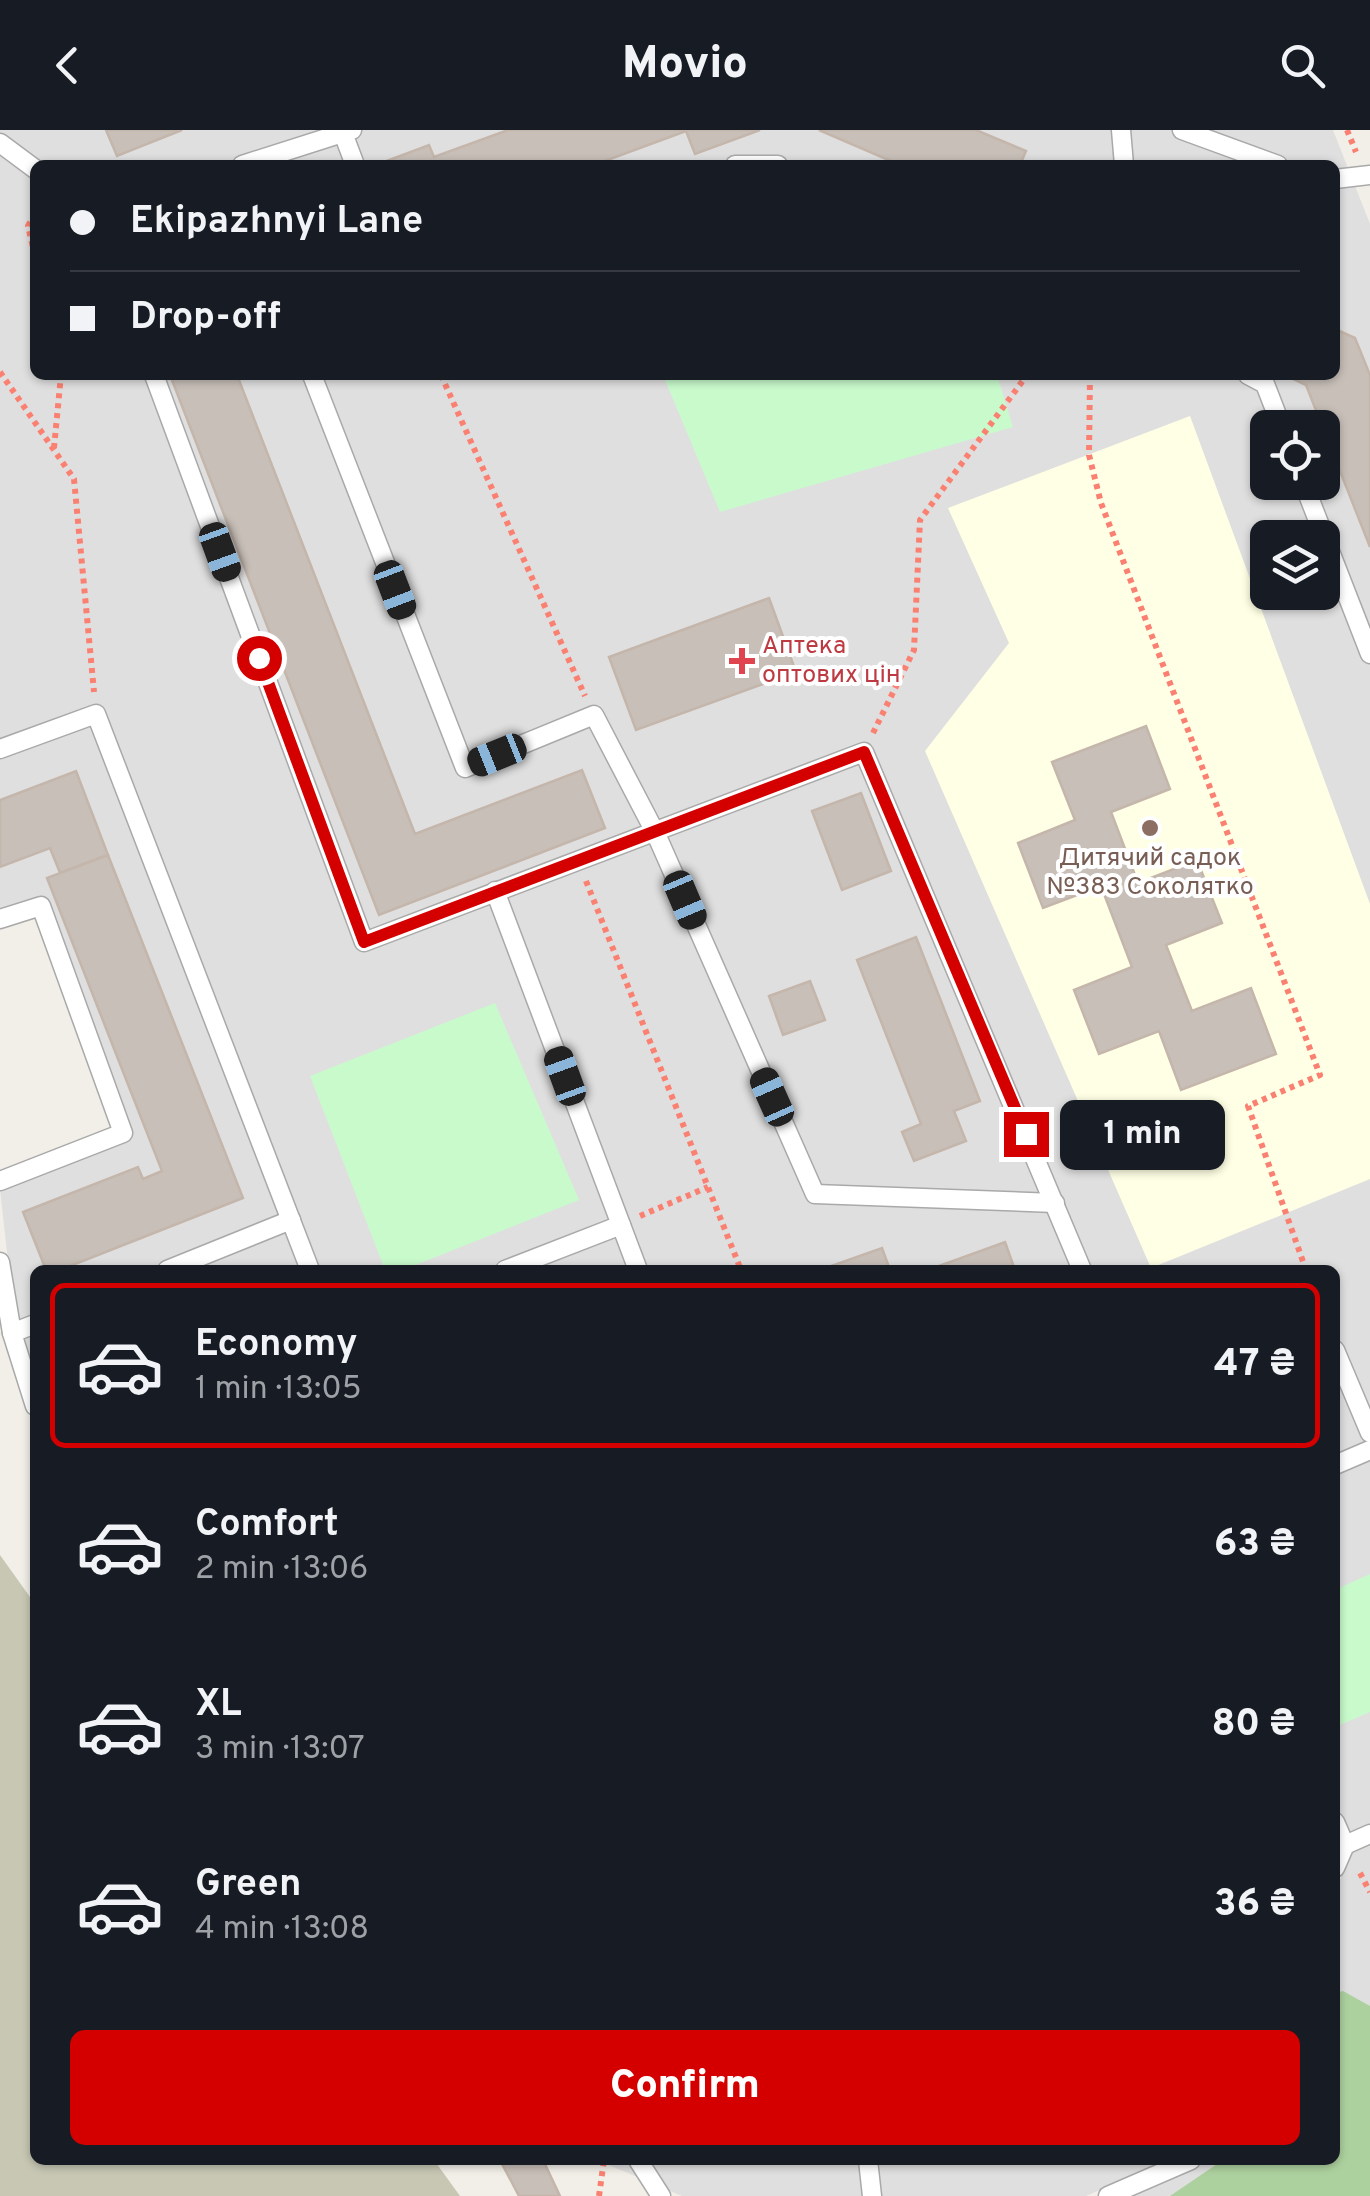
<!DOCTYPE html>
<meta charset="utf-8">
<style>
:root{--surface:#171b24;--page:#242831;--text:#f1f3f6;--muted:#9ea1a6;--line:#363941;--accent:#d40000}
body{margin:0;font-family:Overpass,sans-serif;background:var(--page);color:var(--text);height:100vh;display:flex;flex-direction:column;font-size:38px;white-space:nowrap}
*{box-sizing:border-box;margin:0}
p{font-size:32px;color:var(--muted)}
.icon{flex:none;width:55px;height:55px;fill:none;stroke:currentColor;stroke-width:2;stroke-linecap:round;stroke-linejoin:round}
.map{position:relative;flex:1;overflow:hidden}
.details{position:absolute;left:30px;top:1135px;width:1310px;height:900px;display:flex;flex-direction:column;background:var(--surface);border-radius:15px;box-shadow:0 2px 8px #0004}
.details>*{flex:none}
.top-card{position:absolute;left:30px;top:30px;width:1310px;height:220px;border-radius:15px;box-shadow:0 2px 8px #0004;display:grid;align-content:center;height:220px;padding:0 40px;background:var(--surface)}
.fabs{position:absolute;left:1250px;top:280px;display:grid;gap:20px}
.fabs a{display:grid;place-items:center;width:90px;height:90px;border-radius:15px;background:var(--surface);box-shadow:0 2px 8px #0004;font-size:50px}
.end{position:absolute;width:45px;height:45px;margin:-22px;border:12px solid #d40000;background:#fff;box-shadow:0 0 0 5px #fff}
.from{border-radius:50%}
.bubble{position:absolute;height:70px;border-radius:15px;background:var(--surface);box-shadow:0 2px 8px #0004;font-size:32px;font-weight:800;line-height:70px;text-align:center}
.car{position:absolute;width:30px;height:60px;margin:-30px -15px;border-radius:12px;box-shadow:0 0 8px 2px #0007;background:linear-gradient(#222 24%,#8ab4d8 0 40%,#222 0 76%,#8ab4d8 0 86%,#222 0)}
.top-card b{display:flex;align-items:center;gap:35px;height:95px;font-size:38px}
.top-card b+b{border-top:2px solid var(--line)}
.top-card i{width:25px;height:25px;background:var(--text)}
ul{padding:18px 0 0;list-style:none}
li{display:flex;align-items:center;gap:30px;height:165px;margin:0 20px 15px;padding:0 20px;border:5px solid transparent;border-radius:15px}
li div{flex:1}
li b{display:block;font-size:38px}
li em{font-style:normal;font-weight:800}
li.active{border-color:var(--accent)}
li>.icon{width:90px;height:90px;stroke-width:1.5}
.action{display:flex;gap:20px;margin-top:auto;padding:20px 40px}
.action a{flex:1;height:115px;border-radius:15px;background:var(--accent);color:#fff;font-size:40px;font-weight:800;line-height:115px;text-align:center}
header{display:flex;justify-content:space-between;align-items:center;height:130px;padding:0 40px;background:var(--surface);font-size:45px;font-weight:800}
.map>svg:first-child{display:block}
.residential{fill:#e0dfdf;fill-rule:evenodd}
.education{fill:#ffffe5}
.construction{fill:#c7c7b4}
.forest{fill:#add19e}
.park{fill:#c8facc}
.building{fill:#c7bfb8;stroke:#c4b6ab;stroke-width:2.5}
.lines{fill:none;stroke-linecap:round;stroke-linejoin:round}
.lane-casing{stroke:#a9a9a9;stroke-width:21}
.path{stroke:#fa8072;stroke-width:6;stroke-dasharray:5 5;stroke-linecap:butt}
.lane{stroke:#fff;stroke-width:18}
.route{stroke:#d40000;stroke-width:12}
.health-dot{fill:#e0444e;stroke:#fff;stroke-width:4}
.education-dot{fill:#8d6e63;stroke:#fff;stroke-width:4}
.labels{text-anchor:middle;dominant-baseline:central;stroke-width:8;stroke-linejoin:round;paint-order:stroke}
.health-label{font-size:25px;fill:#be3a42;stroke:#fff;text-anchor:start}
.education-label{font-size:25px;fill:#785e54;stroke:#fff}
</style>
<header><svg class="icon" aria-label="back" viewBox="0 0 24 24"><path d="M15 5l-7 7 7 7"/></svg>Movio<svg class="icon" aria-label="search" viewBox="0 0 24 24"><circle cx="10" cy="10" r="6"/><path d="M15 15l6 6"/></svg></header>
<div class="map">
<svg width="1370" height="2066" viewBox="0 0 1370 2066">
<rect width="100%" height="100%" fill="#f2efe9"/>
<g class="residential">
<path d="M0,0H1333L1370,94V1697L1335,1719V1140H35V1258L16,1203L0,1059L130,1004L45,773L0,786ZM35,35H1335V245H35ZM1268,298H1322V352H1268ZM1268,408H1322V462H1268Z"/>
<path d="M1370,1716V2066H1129L1209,2030H1335V1761L1352,1723Z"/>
<path d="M597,2030H1169L1086,2066H682Z"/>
</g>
<path class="education" d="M1190,286L1370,774V1049L1151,1138L925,621L1009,513L948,378Z"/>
<path class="construction" d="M0,1425L35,1474V2030H434L460,2066H0Z"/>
<path class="forest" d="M1343,1861L1370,1876V2066H1170L1223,2030H1335V1863Z"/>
<g class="park">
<path d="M663,245H997L1013,297L720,382Z"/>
<path d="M495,873L579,1070L403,1140H385L310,946Z"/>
<path d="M1370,1444V1582L1335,1597V1460Z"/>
</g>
<g class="building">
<path d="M106,0H182L117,26Z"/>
<path d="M508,0H760L695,24L686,1L594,35H376L429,15L434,27Z"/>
<path d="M819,0H976L1026,21L1020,35H900Z"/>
<path d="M1335,199L1355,208L1370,245V417L1306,255L1285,245H1335Z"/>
<path d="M170,245H237L415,704L582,640L605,698L379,785Z"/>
<path d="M769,468L796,542L636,600L609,527Z"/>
<path d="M1146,596L1170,659L1111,682L1138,753L1197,730L1222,793L1166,815L1192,881L1251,858L1276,924L1181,960L1159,901L1099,924L1074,860L1132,837L1101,756L1043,778L1018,713L1075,690L1052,632Z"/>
<path d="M76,641L108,725L60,743L50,718L0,737V670Z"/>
<path d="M861,663L891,741L842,760L812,681Z"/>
<path d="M108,725L243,1068L60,1140H46L23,1082L138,1037L143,1049L162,1041L47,748Z"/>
<path d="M916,807L980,971L954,981L966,1011L914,1031L902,1002L921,994L857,830Z"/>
<path d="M810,851L825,890L783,905L769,866Z"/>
<path d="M1005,1112L1015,1140H928Z"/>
<path d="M882,1118L890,1140H820Z"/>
<path d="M500,2030H543L560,2066H519Z"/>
</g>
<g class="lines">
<g class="lane-casing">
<g id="lane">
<path d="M1121,0L1124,35"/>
<path d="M1182,0L1278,35"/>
<path d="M343,3L355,35"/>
<path d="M0,13L35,39"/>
<path d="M242,35L352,0"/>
<path d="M735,35H778"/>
<path d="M1335,49L1370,45"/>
<path d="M154,245L364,812L864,622L1082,1140"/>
<path d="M312,245L465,638L594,585L656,704L815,1064L1055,1073"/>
<path d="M1248,245L1265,254L1282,298"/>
<path d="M1303,352L1370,524"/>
<path d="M0,619L96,584L310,1140"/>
<path d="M495,761L638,1140"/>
<path d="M0,789L41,776L123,1003L0,1051"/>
<path d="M0,1132L12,1203L35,1276"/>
<path d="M167,1140L291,1090"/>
<path d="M505,1140L621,1095"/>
<path d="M12,1203L35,1194"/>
<path d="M1335,1220L1370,1303"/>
<path d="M1335,1335L1370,1320"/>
<path d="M1335,1692L1345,1715"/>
<path d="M1335,1738L1345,1715L1370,1704"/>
<path d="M638,2030L661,2066"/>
<path d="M868,2030L872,2066"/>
<path d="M1108,2066L1191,2030"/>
</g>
</g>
<g class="path">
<path d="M1347,0L1356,22"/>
<path d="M35,83L28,96L35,126"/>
<path d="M0,242L74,349L94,562"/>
<path d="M441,245L585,566"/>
<path d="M1090,245L1089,325L1101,373L1320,945L1248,976L1306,1140"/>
<path d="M54,318L61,245"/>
<path d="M873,603L914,520L920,390L1027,245"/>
<path d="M586,751L741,1140"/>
<path d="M640,1086L708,1057"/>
<path d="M1360,1743L1370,1762"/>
<path d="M599,2066L604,2030"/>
</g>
<use href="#lane" class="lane"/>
</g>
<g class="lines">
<path class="route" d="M259,528L364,812L864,622L1026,1004"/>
</g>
<path class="health-dot" d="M737 516h10v10h10v10h-10v10h-10v-10h-10v-10h10z"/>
<circle class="education-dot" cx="1150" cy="698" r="10"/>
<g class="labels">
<g class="health-label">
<text x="762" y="517">Аптека<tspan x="762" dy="29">оптових цін</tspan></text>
</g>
<g class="education-label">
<text x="1150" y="729">Дитячий садок<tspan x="1150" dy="29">№383 Соколятко</tspan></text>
</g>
</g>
</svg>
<div class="fabs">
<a><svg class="icon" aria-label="locate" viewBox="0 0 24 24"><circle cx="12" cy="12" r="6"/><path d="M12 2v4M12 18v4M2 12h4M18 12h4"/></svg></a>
<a><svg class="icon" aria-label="layers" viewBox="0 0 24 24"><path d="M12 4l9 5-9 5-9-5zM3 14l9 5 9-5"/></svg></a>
</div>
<i class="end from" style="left:259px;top:528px"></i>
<i class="end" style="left:1026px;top:1004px"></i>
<div class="bubble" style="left:1060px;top:970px;width:165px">1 min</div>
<i class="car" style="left:220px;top:422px;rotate:160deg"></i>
<i class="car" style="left:395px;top:460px;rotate:159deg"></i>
<i class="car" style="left:497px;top:625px;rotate:248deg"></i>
<i class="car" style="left:685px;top:770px;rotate:157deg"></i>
<i class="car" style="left:565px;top:946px;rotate:340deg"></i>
<i class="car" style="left:772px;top:967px;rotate:336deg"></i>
<div class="top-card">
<b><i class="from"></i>Ekipazhnyi Lane</b>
<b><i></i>Drop-off</b>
</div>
<section class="details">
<ul>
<li class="active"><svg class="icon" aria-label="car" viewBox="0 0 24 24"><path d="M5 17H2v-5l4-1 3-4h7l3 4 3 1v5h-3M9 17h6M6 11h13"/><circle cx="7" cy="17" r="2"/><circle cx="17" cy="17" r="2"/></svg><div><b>Economy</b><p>1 min · 13:05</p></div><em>47 ₴</em></li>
<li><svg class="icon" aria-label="car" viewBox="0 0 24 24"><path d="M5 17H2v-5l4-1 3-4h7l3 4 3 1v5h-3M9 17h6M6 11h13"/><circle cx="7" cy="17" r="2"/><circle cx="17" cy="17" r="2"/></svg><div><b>Comfort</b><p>2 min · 13:06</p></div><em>63 ₴</em></li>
<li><svg class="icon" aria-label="car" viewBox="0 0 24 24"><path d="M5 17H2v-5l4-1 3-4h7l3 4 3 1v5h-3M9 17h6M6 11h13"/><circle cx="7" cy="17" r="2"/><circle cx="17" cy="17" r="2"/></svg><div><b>XL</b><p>3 min · 13:07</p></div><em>80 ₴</em></li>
<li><svg class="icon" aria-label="car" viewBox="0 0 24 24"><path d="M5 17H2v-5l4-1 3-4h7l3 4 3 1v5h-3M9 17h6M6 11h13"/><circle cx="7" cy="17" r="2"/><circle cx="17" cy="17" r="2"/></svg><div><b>Green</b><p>4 min · 13:08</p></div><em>36 ₴</em></li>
</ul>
<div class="action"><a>Confirm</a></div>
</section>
</div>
